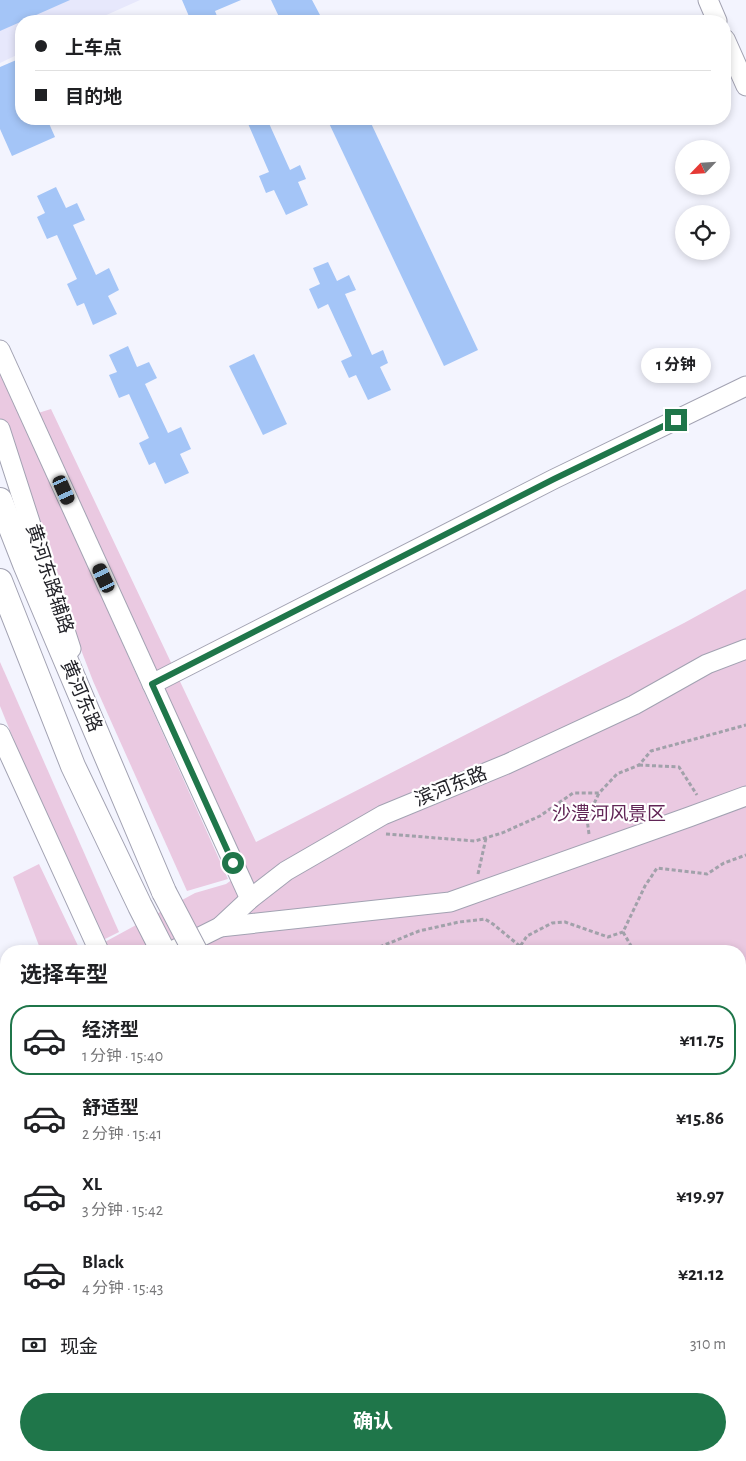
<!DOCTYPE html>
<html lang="zh">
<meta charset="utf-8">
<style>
:root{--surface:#fff;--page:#f2f2f2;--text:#202124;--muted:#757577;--line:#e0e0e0;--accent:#1f764a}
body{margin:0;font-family:"Alegreya Sans","Noto Sans SC",sans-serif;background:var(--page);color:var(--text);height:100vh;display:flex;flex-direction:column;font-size:19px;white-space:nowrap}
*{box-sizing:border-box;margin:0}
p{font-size:16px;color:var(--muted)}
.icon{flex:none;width:28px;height:28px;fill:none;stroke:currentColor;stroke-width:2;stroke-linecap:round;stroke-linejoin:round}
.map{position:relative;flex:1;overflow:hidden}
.drawer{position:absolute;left:0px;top:945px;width:746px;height:516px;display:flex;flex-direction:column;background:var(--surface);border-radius:20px 20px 0 0;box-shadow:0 2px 8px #0003}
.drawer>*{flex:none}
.guide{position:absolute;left:15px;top:15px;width:716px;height:110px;border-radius:20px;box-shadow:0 2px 8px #0003;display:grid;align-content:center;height:110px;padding:0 20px;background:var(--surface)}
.needle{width:32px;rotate:245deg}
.tools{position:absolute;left:675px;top:140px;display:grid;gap:10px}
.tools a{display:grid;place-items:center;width:55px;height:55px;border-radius:50%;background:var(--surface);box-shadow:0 2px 8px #0003;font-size:25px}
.end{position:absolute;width:22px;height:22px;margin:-11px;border:6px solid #1f764a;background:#fff;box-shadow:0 0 0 2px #fff}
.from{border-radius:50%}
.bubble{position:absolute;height:35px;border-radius:18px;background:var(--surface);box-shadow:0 2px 8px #0003;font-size:16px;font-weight:700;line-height:35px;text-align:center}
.car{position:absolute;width:15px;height:30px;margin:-15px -8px;border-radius:6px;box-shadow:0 0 4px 1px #0007;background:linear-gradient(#222 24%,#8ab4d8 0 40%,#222 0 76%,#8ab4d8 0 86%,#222 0)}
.guide b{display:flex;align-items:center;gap:18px;height:48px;font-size:19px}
.guide b+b{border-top:1px solid var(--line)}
.guide i{width:12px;height:12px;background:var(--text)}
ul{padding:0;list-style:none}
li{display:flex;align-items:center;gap:15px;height:70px;margin:0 10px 8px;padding:0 10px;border:2px solid transparent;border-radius:20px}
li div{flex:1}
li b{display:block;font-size:19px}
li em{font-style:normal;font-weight:700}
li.active{border-color:var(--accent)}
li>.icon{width:45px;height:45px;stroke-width:1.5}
h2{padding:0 20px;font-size:22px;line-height:60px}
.pay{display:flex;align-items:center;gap:12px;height:55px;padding:0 20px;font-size:19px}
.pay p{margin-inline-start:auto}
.button{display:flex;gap:10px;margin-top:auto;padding:10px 20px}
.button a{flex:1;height:58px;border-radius:30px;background:var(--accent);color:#fff;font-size:20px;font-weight:700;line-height:58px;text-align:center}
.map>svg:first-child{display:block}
.built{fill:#e7e8fc}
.green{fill:#eac9e1}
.water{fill:#afe0fb}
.building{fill:#a4c5f7}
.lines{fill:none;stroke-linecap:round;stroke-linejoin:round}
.minor-casing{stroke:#a2a2b2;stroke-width:21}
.major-casing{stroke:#a2a2b2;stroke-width:26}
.path{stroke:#a1a1aa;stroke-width:3;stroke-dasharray:4 2.5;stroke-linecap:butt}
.minor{stroke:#fff;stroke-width:19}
.major{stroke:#fff;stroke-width:24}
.major-bridge-casing{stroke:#a2a2b2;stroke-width:26;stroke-linecap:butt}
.major-bridge{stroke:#fff;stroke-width:24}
.route{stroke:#1f764a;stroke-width:6}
.labels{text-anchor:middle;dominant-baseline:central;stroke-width:4.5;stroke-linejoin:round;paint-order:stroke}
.street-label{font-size:19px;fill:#232329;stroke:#fff}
.park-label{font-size:19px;fill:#612556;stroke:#fff}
</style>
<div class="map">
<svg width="746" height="1461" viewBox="0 0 746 1461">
<rect width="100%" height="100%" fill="#f3f4fe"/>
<path class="built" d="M0,0H140L93,21H21V53L0,63Z"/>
<g class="green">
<path d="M0,370L228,879L187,891L93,681L48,564L0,418Z"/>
<path d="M51,409L256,842L684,623L746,589V999L740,1002V951H41L13,877L39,864L80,950L103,943L195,893L226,884L243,872L35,414Z"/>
<path d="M0,662L119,932L103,940L32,785L0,706Z"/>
<path d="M6,983V1352L0,1354V989Z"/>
<path d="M746,1371V1461H570L579,1455H740V1374Z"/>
</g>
<g class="water">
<path d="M746,1006V1367L740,1370V1009Z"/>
<path d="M6,1355V1455H572L563,1461H0V1358Z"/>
</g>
<g class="building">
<path d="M0,0H70L0,31Z"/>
<path d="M182,0H241L215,11L219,21H191Z"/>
<path d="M271,0H312L320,15L307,21H281Z"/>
<path d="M21,58V119H47L55,137L12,156L0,129V67Z"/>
<path d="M246,119H267L290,170L300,165L306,179L298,182L308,205L286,215L274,190L266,193L259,176L269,172Z"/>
<path d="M327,119H369L478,350L444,366Z"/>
<path d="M56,187L66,208L77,203L85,220L73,225L96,275L109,268L119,290L108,296L117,314L93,325L84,303L77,306L67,284L77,279L57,235L47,239L37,217L45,213L37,196Z"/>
<path d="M328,262L337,281L349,275L356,290L345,294L372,355L383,350L388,363L380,367L391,390L368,400L356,375L349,378L341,361L352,356L328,304L318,309L309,289L320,284L313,268Z"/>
<path d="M128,346L137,367L149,362L157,378L145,384L168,433L181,427L191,449L180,454L189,473L165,484L155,462L149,465L139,443L149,438L129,394L119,398L109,375L117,372L109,355Z"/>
<path d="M254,354L287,424L263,435L229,366Z"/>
</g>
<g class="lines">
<g class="minor-casing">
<g id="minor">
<path d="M708,0L717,21"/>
<path d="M725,39L746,86"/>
<path d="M0,350L250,899"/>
<path d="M0,429L71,649"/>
<path d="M152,684L554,479L746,386"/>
<path d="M0,734L99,951"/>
<path d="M220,927L450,902L689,817L746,796"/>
<path d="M172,951L220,927L250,899L286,871L383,815L507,764L634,705L707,664L746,649"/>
<path d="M0,1039L6,1035"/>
<path d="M0,1169L6,1161"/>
</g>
</g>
<g class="major-casing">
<g id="major">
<path d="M0,500L25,564L164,892"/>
<path d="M0,581L73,766L140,906L163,951"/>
<path d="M428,1455L432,1461"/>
<path d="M462,1455L465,1461"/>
</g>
</g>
<g class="path">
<path d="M639,765L679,767L697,795"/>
<path d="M386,834L475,841L502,833L540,816L573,793H599L617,774L639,765L651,751L746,725"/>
<path d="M589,834L587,819L599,793"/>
<path d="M478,874L486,838"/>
<path d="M623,932L634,951"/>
<path d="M375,951L377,948L419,931L459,922L485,919L493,924L521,947"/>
<path d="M517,951L527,936L552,923L565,922L608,937L623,932L645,886L657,868L707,874L724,863L746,855"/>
<path d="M740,969L746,967"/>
<path d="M0,1250L2,1246L6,1244"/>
</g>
<use href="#minor" class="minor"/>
<use href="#major" class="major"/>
<g class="major-bridge-casing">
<path id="major-bridge" d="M164,892L195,951"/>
</g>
<use href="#major-bridge" class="major-bridge"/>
</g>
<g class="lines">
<path class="route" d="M233,863L152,684L554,479L676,420"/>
</g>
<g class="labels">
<g class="street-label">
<text transform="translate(49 579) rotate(72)">黄河东路辅路</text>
<text transform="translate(81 696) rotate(67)">黄河东路</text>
<text transform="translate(451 787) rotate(-22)">滨河东路</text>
</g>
<g class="park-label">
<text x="609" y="814">沙澧河风景区</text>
</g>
</g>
</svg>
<div class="tools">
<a><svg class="needle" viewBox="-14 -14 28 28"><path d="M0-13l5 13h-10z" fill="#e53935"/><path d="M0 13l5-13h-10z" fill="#757577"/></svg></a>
<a><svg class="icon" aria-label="locate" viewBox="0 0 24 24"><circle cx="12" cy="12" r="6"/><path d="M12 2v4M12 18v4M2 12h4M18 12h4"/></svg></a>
</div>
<i class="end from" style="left:233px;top:863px"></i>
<i class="end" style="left:676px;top:420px"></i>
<div class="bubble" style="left:641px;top:348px;width:70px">1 分钟</div>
<i class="car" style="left:64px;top:490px;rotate:156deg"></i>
<i class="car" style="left:104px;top:578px;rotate:335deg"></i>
<div class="guide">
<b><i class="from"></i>上车点</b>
<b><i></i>目的地</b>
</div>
<section class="drawer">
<h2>选择车型</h2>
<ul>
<li class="active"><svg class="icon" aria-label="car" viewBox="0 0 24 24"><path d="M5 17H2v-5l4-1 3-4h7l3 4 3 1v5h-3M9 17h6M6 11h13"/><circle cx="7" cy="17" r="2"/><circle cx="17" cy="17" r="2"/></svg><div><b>经济型</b><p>1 分钟 · 15:40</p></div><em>¥11.75</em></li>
<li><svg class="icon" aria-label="car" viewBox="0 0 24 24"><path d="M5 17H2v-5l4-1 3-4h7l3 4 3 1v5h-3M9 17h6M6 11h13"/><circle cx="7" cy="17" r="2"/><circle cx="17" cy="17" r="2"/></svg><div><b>舒适型</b><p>2 分钟 · 15:41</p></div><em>¥15.86</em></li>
<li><svg class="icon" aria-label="car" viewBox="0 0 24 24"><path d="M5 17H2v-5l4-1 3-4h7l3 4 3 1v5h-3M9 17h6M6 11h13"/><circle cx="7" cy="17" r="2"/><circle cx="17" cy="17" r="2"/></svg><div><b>XL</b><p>3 分钟 · 15:42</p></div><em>¥19.97</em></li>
<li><svg class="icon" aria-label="car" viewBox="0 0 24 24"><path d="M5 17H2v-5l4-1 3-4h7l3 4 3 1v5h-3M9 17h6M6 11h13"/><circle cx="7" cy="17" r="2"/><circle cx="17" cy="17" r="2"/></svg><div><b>Black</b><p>4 分钟 · 15:43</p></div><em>¥21.12</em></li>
</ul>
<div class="pay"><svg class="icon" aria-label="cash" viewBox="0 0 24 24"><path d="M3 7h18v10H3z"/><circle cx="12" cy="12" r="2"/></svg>现金<p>310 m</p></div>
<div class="button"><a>确认</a></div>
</section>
</div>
